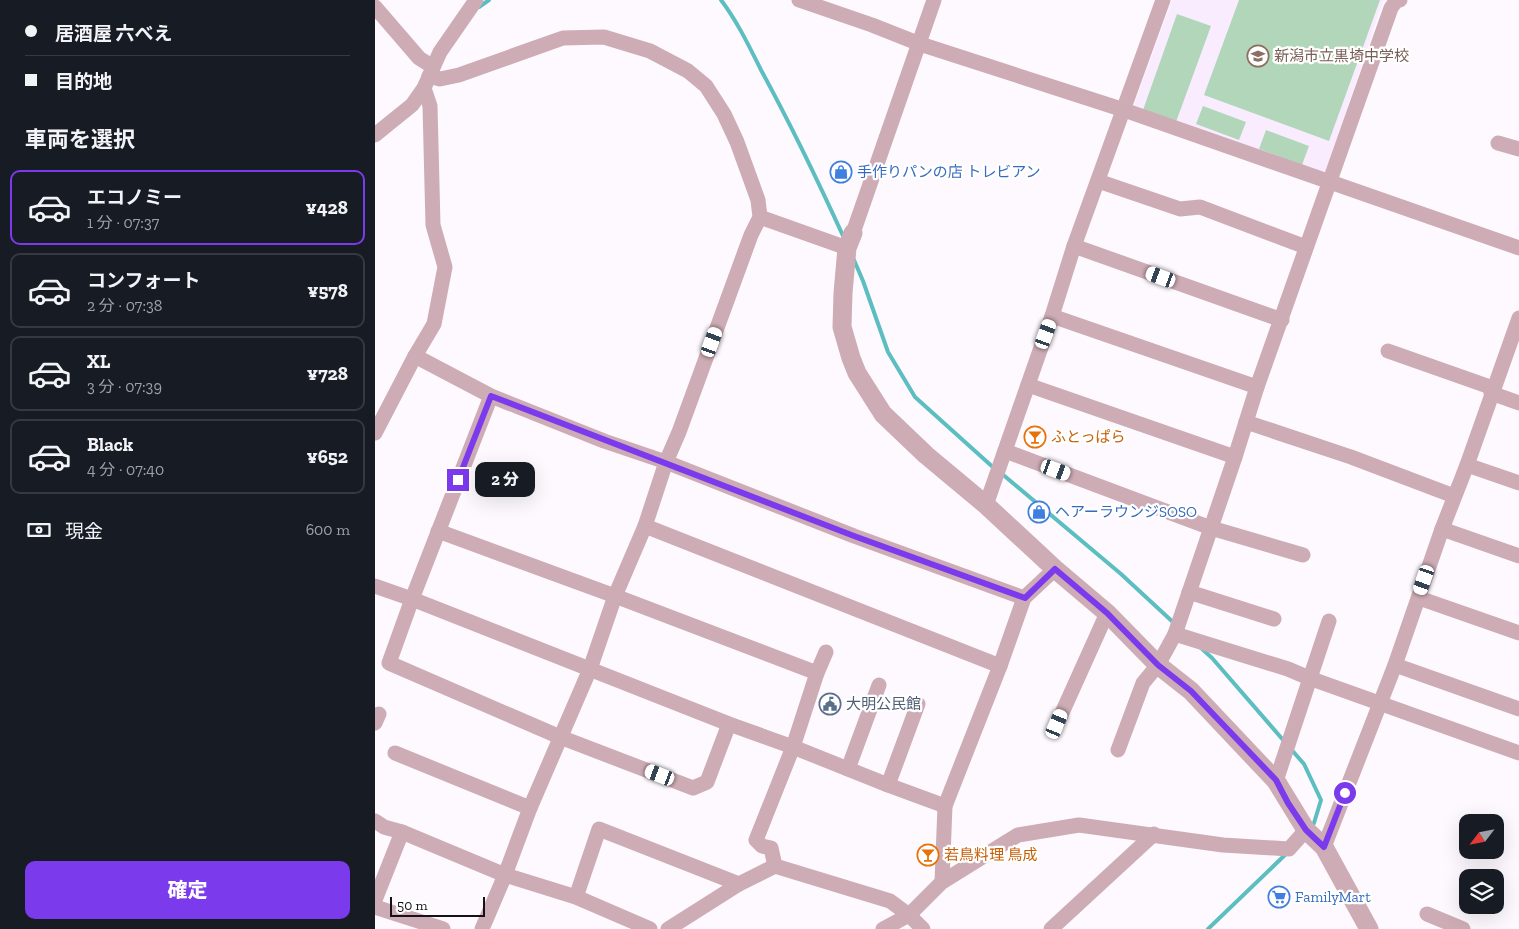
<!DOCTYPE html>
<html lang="ja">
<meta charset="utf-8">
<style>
:root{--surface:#171b24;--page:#242831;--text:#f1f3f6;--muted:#9ea1a6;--line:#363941;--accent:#7c3aed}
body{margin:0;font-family:"Zilla Slab","Noto Sans JP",serif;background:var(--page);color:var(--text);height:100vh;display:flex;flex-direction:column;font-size:19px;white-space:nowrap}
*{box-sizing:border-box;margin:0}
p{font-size:16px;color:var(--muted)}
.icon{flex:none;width:28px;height:28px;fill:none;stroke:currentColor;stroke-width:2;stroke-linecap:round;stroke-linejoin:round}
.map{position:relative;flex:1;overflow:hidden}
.details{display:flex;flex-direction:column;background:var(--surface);width:375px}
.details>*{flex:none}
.guide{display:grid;align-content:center;height:110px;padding:0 25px;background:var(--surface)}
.needle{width:32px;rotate:238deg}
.controls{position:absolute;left:1084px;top:814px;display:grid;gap:10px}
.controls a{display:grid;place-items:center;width:45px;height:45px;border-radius:10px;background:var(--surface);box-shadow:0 5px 20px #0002;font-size:25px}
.scale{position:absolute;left:15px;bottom:12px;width:95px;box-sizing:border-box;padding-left:5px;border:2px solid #151216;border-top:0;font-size:14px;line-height:18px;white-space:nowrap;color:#151216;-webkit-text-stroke:4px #fff;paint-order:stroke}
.end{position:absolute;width:22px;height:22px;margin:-11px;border:6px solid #7c3aed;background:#fff;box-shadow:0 0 0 2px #fff}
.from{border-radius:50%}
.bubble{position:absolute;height:35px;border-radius:10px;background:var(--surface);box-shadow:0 5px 20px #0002;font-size:16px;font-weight:800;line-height:35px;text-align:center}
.car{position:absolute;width:15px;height:30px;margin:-15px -8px;border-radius:6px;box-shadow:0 0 4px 1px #0007;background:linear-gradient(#fff 24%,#345 0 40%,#fff 0 76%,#345 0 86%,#fff 0)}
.guide b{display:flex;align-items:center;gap:18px;height:48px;font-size:19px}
.guide b+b{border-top:1px solid var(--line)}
.guide i{width:12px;height:12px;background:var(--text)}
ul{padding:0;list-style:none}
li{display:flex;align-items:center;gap:15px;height:75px;margin:0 10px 8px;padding:0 15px;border:2px solid var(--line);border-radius:10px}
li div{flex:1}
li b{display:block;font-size:19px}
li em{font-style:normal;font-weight:800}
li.selected{border-color:var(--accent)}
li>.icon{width:45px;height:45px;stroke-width:1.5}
h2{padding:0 25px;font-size:22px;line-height:60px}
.pay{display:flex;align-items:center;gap:12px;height:55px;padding:0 25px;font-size:19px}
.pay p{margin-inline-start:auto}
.button{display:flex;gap:10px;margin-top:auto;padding:10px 25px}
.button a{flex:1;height:58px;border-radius:10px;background:var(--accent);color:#fff;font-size:20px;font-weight:800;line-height:58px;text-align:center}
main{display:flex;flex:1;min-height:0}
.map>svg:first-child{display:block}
.built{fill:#faecff}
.green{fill:#b2d6b9}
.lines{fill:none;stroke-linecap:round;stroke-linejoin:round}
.stream{stroke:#5cbec0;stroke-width:4}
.minor{stroke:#ceacb5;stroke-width:15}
.tertiary{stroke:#ceacb5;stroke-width:19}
.route{stroke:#7c3aed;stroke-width:6}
.labels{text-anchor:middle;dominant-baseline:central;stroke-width:4.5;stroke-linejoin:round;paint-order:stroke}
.education-label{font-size:15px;fill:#785e54;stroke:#fff;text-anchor:start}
.shop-label{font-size:15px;fill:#366cbe;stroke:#fff;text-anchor:start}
.food-label{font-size:15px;fill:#c56008;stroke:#fff;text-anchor:start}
.service-label{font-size:15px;fill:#4e5e75;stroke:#fff;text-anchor:start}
</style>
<main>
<section class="details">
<div class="guide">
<b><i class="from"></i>居酒屋 六べえ</b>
<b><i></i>目的地</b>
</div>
<h2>車両を選択</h2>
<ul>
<li class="selected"><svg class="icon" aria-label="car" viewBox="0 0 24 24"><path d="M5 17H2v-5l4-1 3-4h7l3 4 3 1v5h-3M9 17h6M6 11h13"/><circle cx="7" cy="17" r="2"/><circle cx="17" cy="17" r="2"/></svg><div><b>エコノミー</b><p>1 分 · 07:37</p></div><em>¥428</em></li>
<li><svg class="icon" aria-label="car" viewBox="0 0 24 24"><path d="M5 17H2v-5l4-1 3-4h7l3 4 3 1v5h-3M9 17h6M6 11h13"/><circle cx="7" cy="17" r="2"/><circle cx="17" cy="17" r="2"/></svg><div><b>コンフォート</b><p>2 分 · 07:38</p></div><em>¥578</em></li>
<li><svg class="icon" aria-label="car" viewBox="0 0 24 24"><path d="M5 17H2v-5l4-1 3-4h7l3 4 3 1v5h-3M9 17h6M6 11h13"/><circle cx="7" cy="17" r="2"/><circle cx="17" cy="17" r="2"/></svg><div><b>XL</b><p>3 分 · 07:39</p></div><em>¥728</em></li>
<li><svg class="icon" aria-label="car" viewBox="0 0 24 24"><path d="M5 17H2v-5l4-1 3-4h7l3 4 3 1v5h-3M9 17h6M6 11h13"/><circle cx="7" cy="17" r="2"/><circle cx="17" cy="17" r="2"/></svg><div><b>Black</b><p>4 分 · 07:40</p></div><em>¥652</em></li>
</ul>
<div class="pay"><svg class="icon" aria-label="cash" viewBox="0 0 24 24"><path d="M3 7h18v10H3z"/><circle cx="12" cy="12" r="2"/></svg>現金<p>600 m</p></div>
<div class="button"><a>確定</a></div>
</section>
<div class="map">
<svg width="1144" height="929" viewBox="0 0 1144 929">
<rect width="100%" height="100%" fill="#fdf9fe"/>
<path class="built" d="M797,0H1011L1008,1L948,181L757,110Z"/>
<g class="green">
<path d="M864,0H1005L954,141L829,95Z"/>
<path d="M802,14L836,26L801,122L768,110Z"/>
<path d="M828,106L871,122L864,140L821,124Z"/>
<path d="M891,130L934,146L927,165L884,149Z"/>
</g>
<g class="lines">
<g class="stream">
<path d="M346,0C362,21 374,46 386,70C416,125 443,181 469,238"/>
<path d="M104,7L114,0"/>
<path d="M479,260L488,281L513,352L540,397L620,469"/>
<path d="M626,473L746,574L800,624"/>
<path d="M825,647L837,658L909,741"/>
<path d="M915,748L929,764L946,800L939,823L936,827"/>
<path d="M833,929L911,854"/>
</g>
<g class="minor">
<path d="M424,0L497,25L545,44L749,110L1144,248"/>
<path d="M0,7L44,58L58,67"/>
<path d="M54,76L65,79L84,75L188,38L229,37L275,51L313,71L331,86L349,114L362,142L383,200L385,217L376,235L304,432L291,462L270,526L240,596L215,669L155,808L130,875L107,929"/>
<path d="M0,135L37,105L49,88L65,52L101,0"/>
<path d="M1123,143L1144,149"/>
<path d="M723,181L805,209L825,207L931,247"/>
<path d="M385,217L472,248"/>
<path d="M478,233L559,0"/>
<path d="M699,246L907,320"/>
<path d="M677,316L882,387"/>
<path d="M1013,351L1118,388"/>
<path d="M40,356L116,396L229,441L291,462L479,536L649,598"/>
<path d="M653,385L860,457"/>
<path d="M1116,393L1144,403"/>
<path d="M116,396L37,599L14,663L185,737L318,788L332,782L354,724"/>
<path d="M871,422L976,457L1079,496"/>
<path d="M0,433L40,356L59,324L70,267L58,225L55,106L49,88"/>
<path d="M630,451L836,528L928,555"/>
<path d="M1092,465L1144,483"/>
<path d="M611,505L677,316L699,246L788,0"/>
<path d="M270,526L625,666"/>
<path d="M1067,529L1144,556"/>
<path d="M63,531L240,596L442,673"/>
<path d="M0,586L37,599L354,724L418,747L513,785L570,806"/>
<path d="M814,592L899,619"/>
<path d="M1044,598L1144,633"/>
<path d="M800,634L913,669L934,678L1144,753"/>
<path d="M1020,665L1144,709"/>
<path d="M0,723L4,714"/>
<path d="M682,724L732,613"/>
<path d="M743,750L768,683L783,665L800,634L860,457L882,387L1016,8L1021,1L1025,0"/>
<path d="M20,753L155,808"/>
<path d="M473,769L504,685"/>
<path d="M901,781L954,621"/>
<path d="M513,785L543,704"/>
<path d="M0,821L9,827L27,832L130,875L201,897L275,929"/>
<path d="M949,847L1020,665L1067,529L1092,465L1144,318"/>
<path d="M400,866L396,848L387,846L381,840L418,747L442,673L451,652"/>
<path d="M567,882L570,806L625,666L649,598L680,569"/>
<path d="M201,897L224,829L364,884"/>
<path d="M0,900L27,832"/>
<path d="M0,907L68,929"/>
<path d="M1052,914L1088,929"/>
<path d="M293,929L364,884L400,866L515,901L534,915L548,929"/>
<path d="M508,929L534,915L567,882L643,835L704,825L848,845L914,849L931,830"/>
<path d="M676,929L779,834"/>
</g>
<path class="tertiary" d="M478,233L472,248L468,293L467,327L476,358L482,373L508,414L551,455L611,505L680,569L732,613L783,665L816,691L901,781L931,830L949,847L994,929"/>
</g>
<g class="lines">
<path class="route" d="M83,480L116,396L479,536L650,598L680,569L732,613L783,665L816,691L901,780L913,803L931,830L949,847L970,793"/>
</g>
<defs>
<g id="school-ring" transform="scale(1.125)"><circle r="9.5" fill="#fff" stroke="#8d6e63" stroke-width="1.5"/><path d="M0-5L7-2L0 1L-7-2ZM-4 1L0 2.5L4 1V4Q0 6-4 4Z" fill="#8d6e63"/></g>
<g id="shop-ring" transform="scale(1.125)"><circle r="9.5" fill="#fff" stroke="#3f7fe0" stroke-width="1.5"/><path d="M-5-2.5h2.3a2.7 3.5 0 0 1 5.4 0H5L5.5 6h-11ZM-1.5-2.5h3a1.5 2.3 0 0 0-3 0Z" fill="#3f7fe0"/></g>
<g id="bar-ring" transform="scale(1.125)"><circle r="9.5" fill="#fff" stroke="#e8710a" stroke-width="1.5"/><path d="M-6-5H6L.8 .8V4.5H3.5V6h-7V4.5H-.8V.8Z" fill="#e8710a"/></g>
<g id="civic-ring" transform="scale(1.125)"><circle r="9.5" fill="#fff" stroke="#5c6f8a" stroke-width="1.5"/><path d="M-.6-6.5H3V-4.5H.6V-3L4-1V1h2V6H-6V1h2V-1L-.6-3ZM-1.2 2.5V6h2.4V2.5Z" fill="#5c6f8a"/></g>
<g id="supermarket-ring" transform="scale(1.125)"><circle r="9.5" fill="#fff" stroke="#3f7fe0" stroke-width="1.5"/><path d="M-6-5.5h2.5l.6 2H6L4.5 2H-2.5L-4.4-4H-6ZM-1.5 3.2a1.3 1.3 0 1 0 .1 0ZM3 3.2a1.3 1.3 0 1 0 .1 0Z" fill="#3f7fe0"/></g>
</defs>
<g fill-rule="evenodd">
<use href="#school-ring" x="883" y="56"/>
<use href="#shop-ring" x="466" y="172"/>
<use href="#bar-ring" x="660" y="437"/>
<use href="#shop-ring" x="664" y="512"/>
<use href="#civic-ring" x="455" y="704"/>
<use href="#bar-ring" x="553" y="855"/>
<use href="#supermarket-ring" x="904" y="897"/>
</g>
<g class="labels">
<g class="education-label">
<text x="899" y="56">新潟市立黒埼中学校</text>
</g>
<g class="shop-label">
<text x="482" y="172">手作りパンの店 トレビアン</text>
<text x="680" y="512">ヘアーラウンジSOSO</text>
<text x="920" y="897">FamilyMart</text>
</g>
<g class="food-label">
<text x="676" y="437">ふとっぱら</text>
<text x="569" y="855">若鳥料理 鳥成</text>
</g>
<g class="service-label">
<text x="471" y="704">大明公民館</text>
</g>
</g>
</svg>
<div class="controls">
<a><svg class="needle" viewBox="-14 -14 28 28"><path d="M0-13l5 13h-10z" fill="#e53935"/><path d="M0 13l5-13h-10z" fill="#9ea1a6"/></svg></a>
<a><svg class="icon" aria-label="layers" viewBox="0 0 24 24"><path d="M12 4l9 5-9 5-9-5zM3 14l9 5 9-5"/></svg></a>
</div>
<div class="scale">50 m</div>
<i class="end from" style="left:970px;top:793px"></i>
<i class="end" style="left:83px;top:480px"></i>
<div class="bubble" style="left:100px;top:462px;width:60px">2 分</div>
<i class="car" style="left:786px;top:277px;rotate:290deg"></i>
<i class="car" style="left:671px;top:334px;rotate:20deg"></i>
<i class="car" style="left:337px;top:342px;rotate:20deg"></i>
<i class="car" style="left:681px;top:470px;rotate:110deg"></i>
<i class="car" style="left:1049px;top:580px;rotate:199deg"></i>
<i class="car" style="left:682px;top:724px;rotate:23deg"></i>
<i class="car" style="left:285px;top:775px;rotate:291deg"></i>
</div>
</main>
